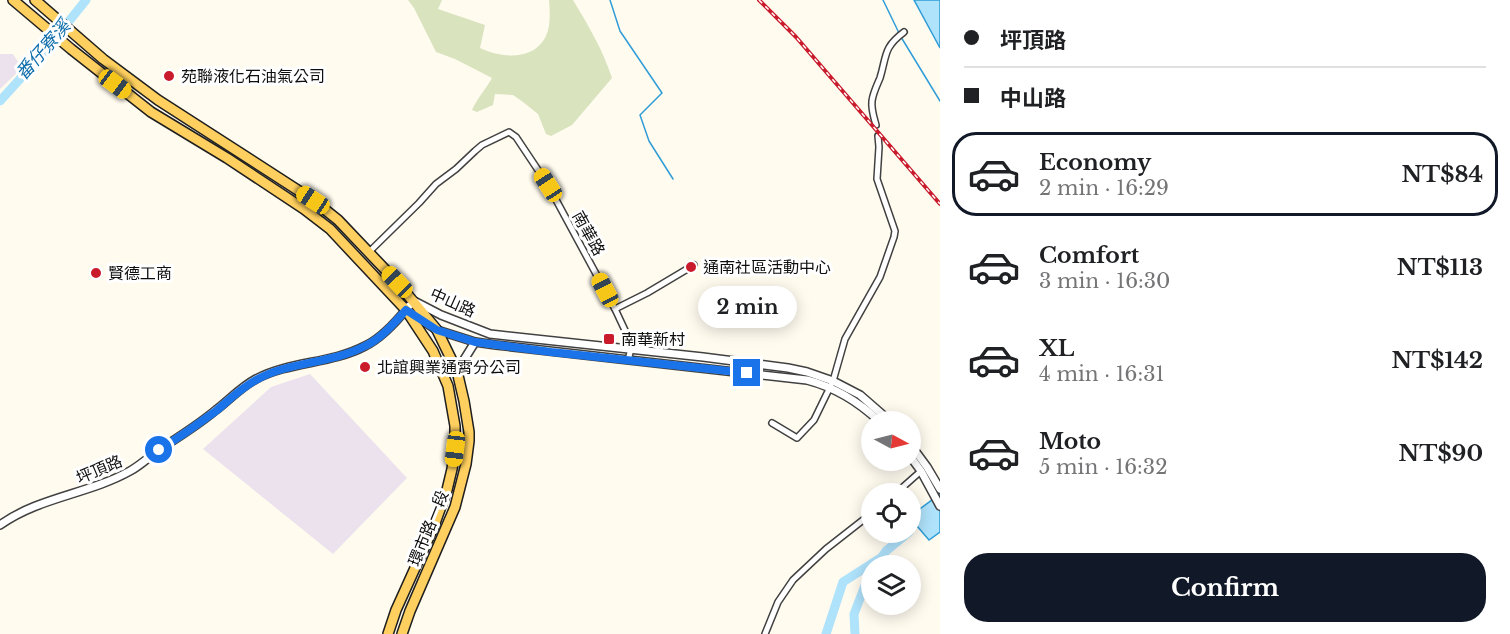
<!DOCTYPE html>
<meta charset="utf-8">
<style>
:root{--surface:#fff;--page:#f6f6f6;--text:#202124;--muted:#757577;--line:#e0e0e0;--accent:#111827}
body{margin:0;font-family:"Libre Baskerville","Noto Sans TC",serif;background:var(--page);color:var(--text);height:100vh;display:flex;flex-direction:column;font-size:22px;white-space:nowrap}
*{box-sizing:border-box;margin:0}
p{font-size:20px;color:var(--muted)}
.icon{flex:none;width:33px;height:33px;fill:none;stroke:currentColor;stroke-width:2;stroke-linecap:round;stroke-linejoin:round}
.map{position:relative;flex:1;overflow:hidden}
.drawer{display:flex;flex-direction:column;background:var(--surface);width:570px}
.drawer>*{flex:none}
.top-card{display:grid;align-content:center;height:132px;padding:0 24px;background:var(--surface)}
.needle{width:39px;rotate:97deg}
.tools{position:absolute;left:861px;top:411px;display:grid;gap:12px}
.tools a{display:grid;place-items:center;width:60px;height:60px;border-radius:50%;background:var(--surface);box-shadow:0 3px 15px #0003;font-size:30px}
.end{position:absolute;width:27px;height:27px;margin:-14px;border:8px solid #1a73e8;background:#fff;box-shadow:0 0 0 3px #fff}
.from{border-radius:50%}
.bubble{position:absolute;height:42px;border-radius:21px;background:var(--surface);box-shadow:0 3px 15px #0003;font-size:20px;font-weight:700;line-height:42px;text-align:center}
.car{position:absolute;width:18px;height:36px;margin:-18px -9px;border-radius:8px;box-shadow:0 0 4px 2px #0007;background:linear-gradient(#f5c518 24%,#345 0 40%,#f5c518 0 76%,#345 0 86%,#f5c518 0)}
.top-card b{display:flex;align-items:center;gap:21px;height:57px;font-size:22px}
.top-card b+b{border-top:2px solid var(--line)}
.top-card i{width:15px;height:15px;background:var(--text)}
ul{padding:0;list-style:none}
li{display:flex;align-items:center;gap:18px;height:84px;margin:0 12px 9px;padding:0 12px;border:3px solid transparent;border-radius:24px}
li div{flex:1}
li b{display:block;font-size:22px}
li em{font-style:normal;font-weight:700}
li.current{border-color:var(--accent)}
li>.icon{width:54px;height:54px;stroke-width:1.5}
.primary-button{display:flex;gap:12px;margin-top:auto;padding:12px 24px}
.primary-button a{flex:1;height:69px;border-radius:24px;background:var(--accent);color:#fff;font-size:24px;font-weight:700;line-height:69px;text-align:center}
main{display:flex;flex:1;min-height:0}
.map>svg:first-child{display:block}
.industrial{fill:#ebe2ed}
.cemetery{fill:#d9e3be}
.water{fill:#afe2fb;stroke:#309dd8;stroke-width:1.5}
.lines{fill:none;stroke-linecap:round;stroke-linejoin:round}
.stream{stroke:#309dd8;stroke-width:1.5}
.river{stroke:#afe2fb;stroke-width:9}
.minor-casing{stroke:#414141;stroke-width:8}
.tertiary-casing{stroke:#414141;stroke-width:10}
.primary-casing{stroke:#1f1f1f;stroke-width:12}
.minor{stroke:#fff;stroke-width:5}
.tertiary{stroke:#fff;stroke-width:7}
.primary{stroke:#ffd05f;stroke-width:9}
.rail-casing{stroke:#c91b2c;stroke-width:4}
.rail{stroke:#fff;stroke-width:1.5;stroke-dasharray:4.5;stroke-linecap:butt}
.route{stroke:#1a73e8;stroke-width:8}
.poi-dot{fill:#c91b2c;stroke:#fff;stroke-width:2}
.labels{text-anchor:middle;dominant-baseline:central;stroke-width:6;stroke-linejoin:round;paint-order:stroke}
.poi-label{font-size:16px;fill:#0e0e0e;stroke:#fff;text-anchor:start}
.street-label{font-size:16px;fill:#0e0e0e;stroke:#fff}
.water-label{font-size:18px;font-style:italic;fill:#0d6daa;stroke:#fff}
</style>
<main>
<div class="map">
<svg width="940" height="634" viewBox="0 0 940 634">
<rect width="100%" height="100%" fill="#fffbef"/>
<g class="industrial">
<path d="M0,54H13L22,68L0,89Z"/>
<path d="M310,374L407,478L333,554L203,449L271,387Z"/>
</g>
<path class="cemetery" d="M408,0H442L438,9L485,25L480,48C501,58 532,61 545,38C551,27 550,12 549,0H573C588,25 603,50 612,78L572,125L551,136L546,134L538,114L523,102L513,95L495,94L493,105L477,112L472,110C478,97 486,89 492,78L455,59L436,52L414,8Z"/>
<g class="water">
<path d="M914,0H940V48Z"/>
<path d="M940,494V532L929,540L917,526L913,514Z"/>
</g>
<g class="lines">
<g class="stream">
<path d="M610,0L620,31L662,93L640,115L649,141L673,179"/>
<path d="M883,0L899,33"/>
<path d="M901,37L940,101"/>
</g>
<g class="river">
<path d="M0,101L41,56L86,0"/>
<path d="M879,561L886,551L909,532"/>
<path d="M826,634L843,582L882,557"/>
<path d="M855,634L854,614L866,583L872,573"/>
</g>
<g class="minor-casing">
<g id="minor">
<path d="M876,125C874,118 871,109 872,101C873,93 877,85 880,78C887,55 883,48 904,32"/>
<path d="M368,253L419,203L436,184L456,169L475,151L482,145L509,132L516,137L548,185L615,309L630,341L631,349L628,360"/>
<path d="M615,309L647,293L694,265"/>
<path d="M772,423L797,438L814,420L833,381L845,339L880,277L894,237L895,231L877,179L879,147L878,136"/>
<path d="M895,494L921,471"/>
<path d="M765,634L778,602L793,580L826,549L872,513"/>
</g>
</g>
<g class="tertiary-casing">
<g id="tertiary">
<path d="M416,302L441,315L490,334L703,357L788,368L807,372L833,381L860,395L891,422"/>
<path d="M408,311L437,330L475,342L496,345L807,380C834,387 859,402 880,422"/>
<path d="M457,371L475,342"/>
<path d="M910,444L927,467L940,489"/>
<path d="M910,456L921,471L940,506"/>
<path d="M0,525C39,497 89,494 130,471C141,465 150,456 160,449C179,437 198,425 216,410C229,400 241,387 256,379C290,361 331,364 365,346C382,338 397,321 409,306"/>
</g>
</g>
<g class="primary-casing">
<g id="primary">
<path d="M13,0L71,49L151,112L227,158L304,209L330,229L406,310L433,351L448,386L455,426V449L452,469L447,490L434,526L396,610L388,634"/>
<path d="M35,0L103,59L158,100L313,200L338,220L397,282L437,330L457,371L464,401L469,432V441L466,464L455,507L410,611L402,634"/>
</g>
</g>
<use href="#minor" class="minor"/>
<use href="#tertiary" class="tertiary"/>
<use href="#primary" class="primary"/>
<g class="rail-casing">
<path id="rail" d="M759,0L796,37L940,204"/>
</g>
<use href="#rail" class="rail"/>
</g>
<g class="lines">
<path class="route" d="M159,450C178,438 197,425 216,411C229,400 241,388 256,380C289,361 331,364 365,346C382,338 394,323 406,310L437,330L475,342L551,352L747,373"/>
</g>
<g class="poi-dot">
<circle cx="169" cy="76" r="6"/>
<circle cx="691" cy="267" r="6"/>
<circle cx="96" cy="273" r="6"/>
<rect x="603" y="333" width="12" height="12" rx="3"/>
<circle cx="365" cy="367" r="6"/>
</g>
<g class="labels">
<g class="poi-label">
<text x="181" y="76">苑聯液化石油氣公司</text>
<text x="703" y="267">通南社區活動中心</text>
<text x="108" y="273">賢德工商</text>
<text x="621" y="339">南華新村</text>
<text x="377" y="367">北誼興業通霄分公司</text>
</g>
<g class="street-label">
<text transform="translate(589 233) rotate(61)">南華路</text>
<text transform="translate(453 302) rotate(24)">中山路</text>
<text transform="translate(99 469) rotate(-23)">坪頂路</text>
<text transform="translate(428 528) rotate(-68)">環市路一段</text>
</g>
<g class="water-label">
<text transform="translate(43 50) rotate(-49)">番仔寮溪</text>
</g>
</g>
</svg>
<div class="tools">
<a><svg class="needle" viewBox="-14 -14 28 28"><path d="M0-13l5 13h-10z" fill="#e53935"/><path d="M0 13l5-13h-10z" fill="#757577"/></svg></a>
<a><svg class="icon" aria-label="locate" viewBox="0 0 24 24"><circle cx="12" cy="12" r="6"/><path d="M12 2v4M12 18v4M2 12h4M18 12h4"/></svg></a>
<a><svg class="icon" aria-label="layers" viewBox="0 0 24 24"><path d="M12 4l9 5-9 5-9-5zM3 14l9 5 9-5"/></svg></a>
</div>
<i class="end from" style="left:159px;top:450px"></i>
<i class="end" style="left:747px;top:373px"></i>
<div class="bubble" style="left:698px;top:286px;width:99px">2 min</div>
<i class="car" style="left:115px;top:84px;rotate:127deg"></i>
<i class="car" style="left:548px;top:185px;rotate:327deg"></i>
<i class="car" style="left:313px;top:200px;rotate:303deg"></i>
<i class="car" style="left:397px;top:282px;rotate:316deg"></i>
<i class="car" style="left:605px;top:290px;rotate:332deg"></i>
<i class="car" style="left:455px;top:449px;rotate:187deg"></i>
</div>
<section class="drawer">
<div class="top-card">
<b><i class="from"></i>坪頂路</b>
<b><i></i>中山路</b>
</div>
<ul>
<li class="current"><svg class="icon" aria-label="car" viewBox="0 0 24 24"><path d="M5 17H2v-5l4-1 3-4h7l3 4 3 1v5h-3M9 17h6M6 11h13"/><circle cx="7" cy="17" r="2"/><circle cx="17" cy="17" r="2"/></svg><div><b>Economy</b><p>2 min · 16:29</p></div><em>NT$84</em></li>
<li><svg class="icon" aria-label="car" viewBox="0 0 24 24"><path d="M5 17H2v-5l4-1 3-4h7l3 4 3 1v5h-3M9 17h6M6 11h13"/><circle cx="7" cy="17" r="2"/><circle cx="17" cy="17" r="2"/></svg><div><b>Comfort</b><p>3 min · 16:30</p></div><em>NT$113</em></li>
<li><svg class="icon" aria-label="car" viewBox="0 0 24 24"><path d="M5 17H2v-5l4-1 3-4h7l3 4 3 1v5h-3M9 17h6M6 11h13"/><circle cx="7" cy="17" r="2"/><circle cx="17" cy="17" r="2"/></svg><div><b>XL</b><p>4 min · 16:31</p></div><em>NT$142</em></li>
<li><svg class="icon" aria-label="car" viewBox="0 0 24 24"><path d="M5 17H2v-5l4-1 3-4h7l3 4 3 1v5h-3M9 17h6M6 11h13"/><circle cx="7" cy="17" r="2"/><circle cx="17" cy="17" r="2"/></svg><div><b>Moto</b><p>5 min · 16:32</p></div><em>NT$90</em></li>
</ul>
<div class="primary-button"><a>Confirm</a></div>
</section>
</main>
